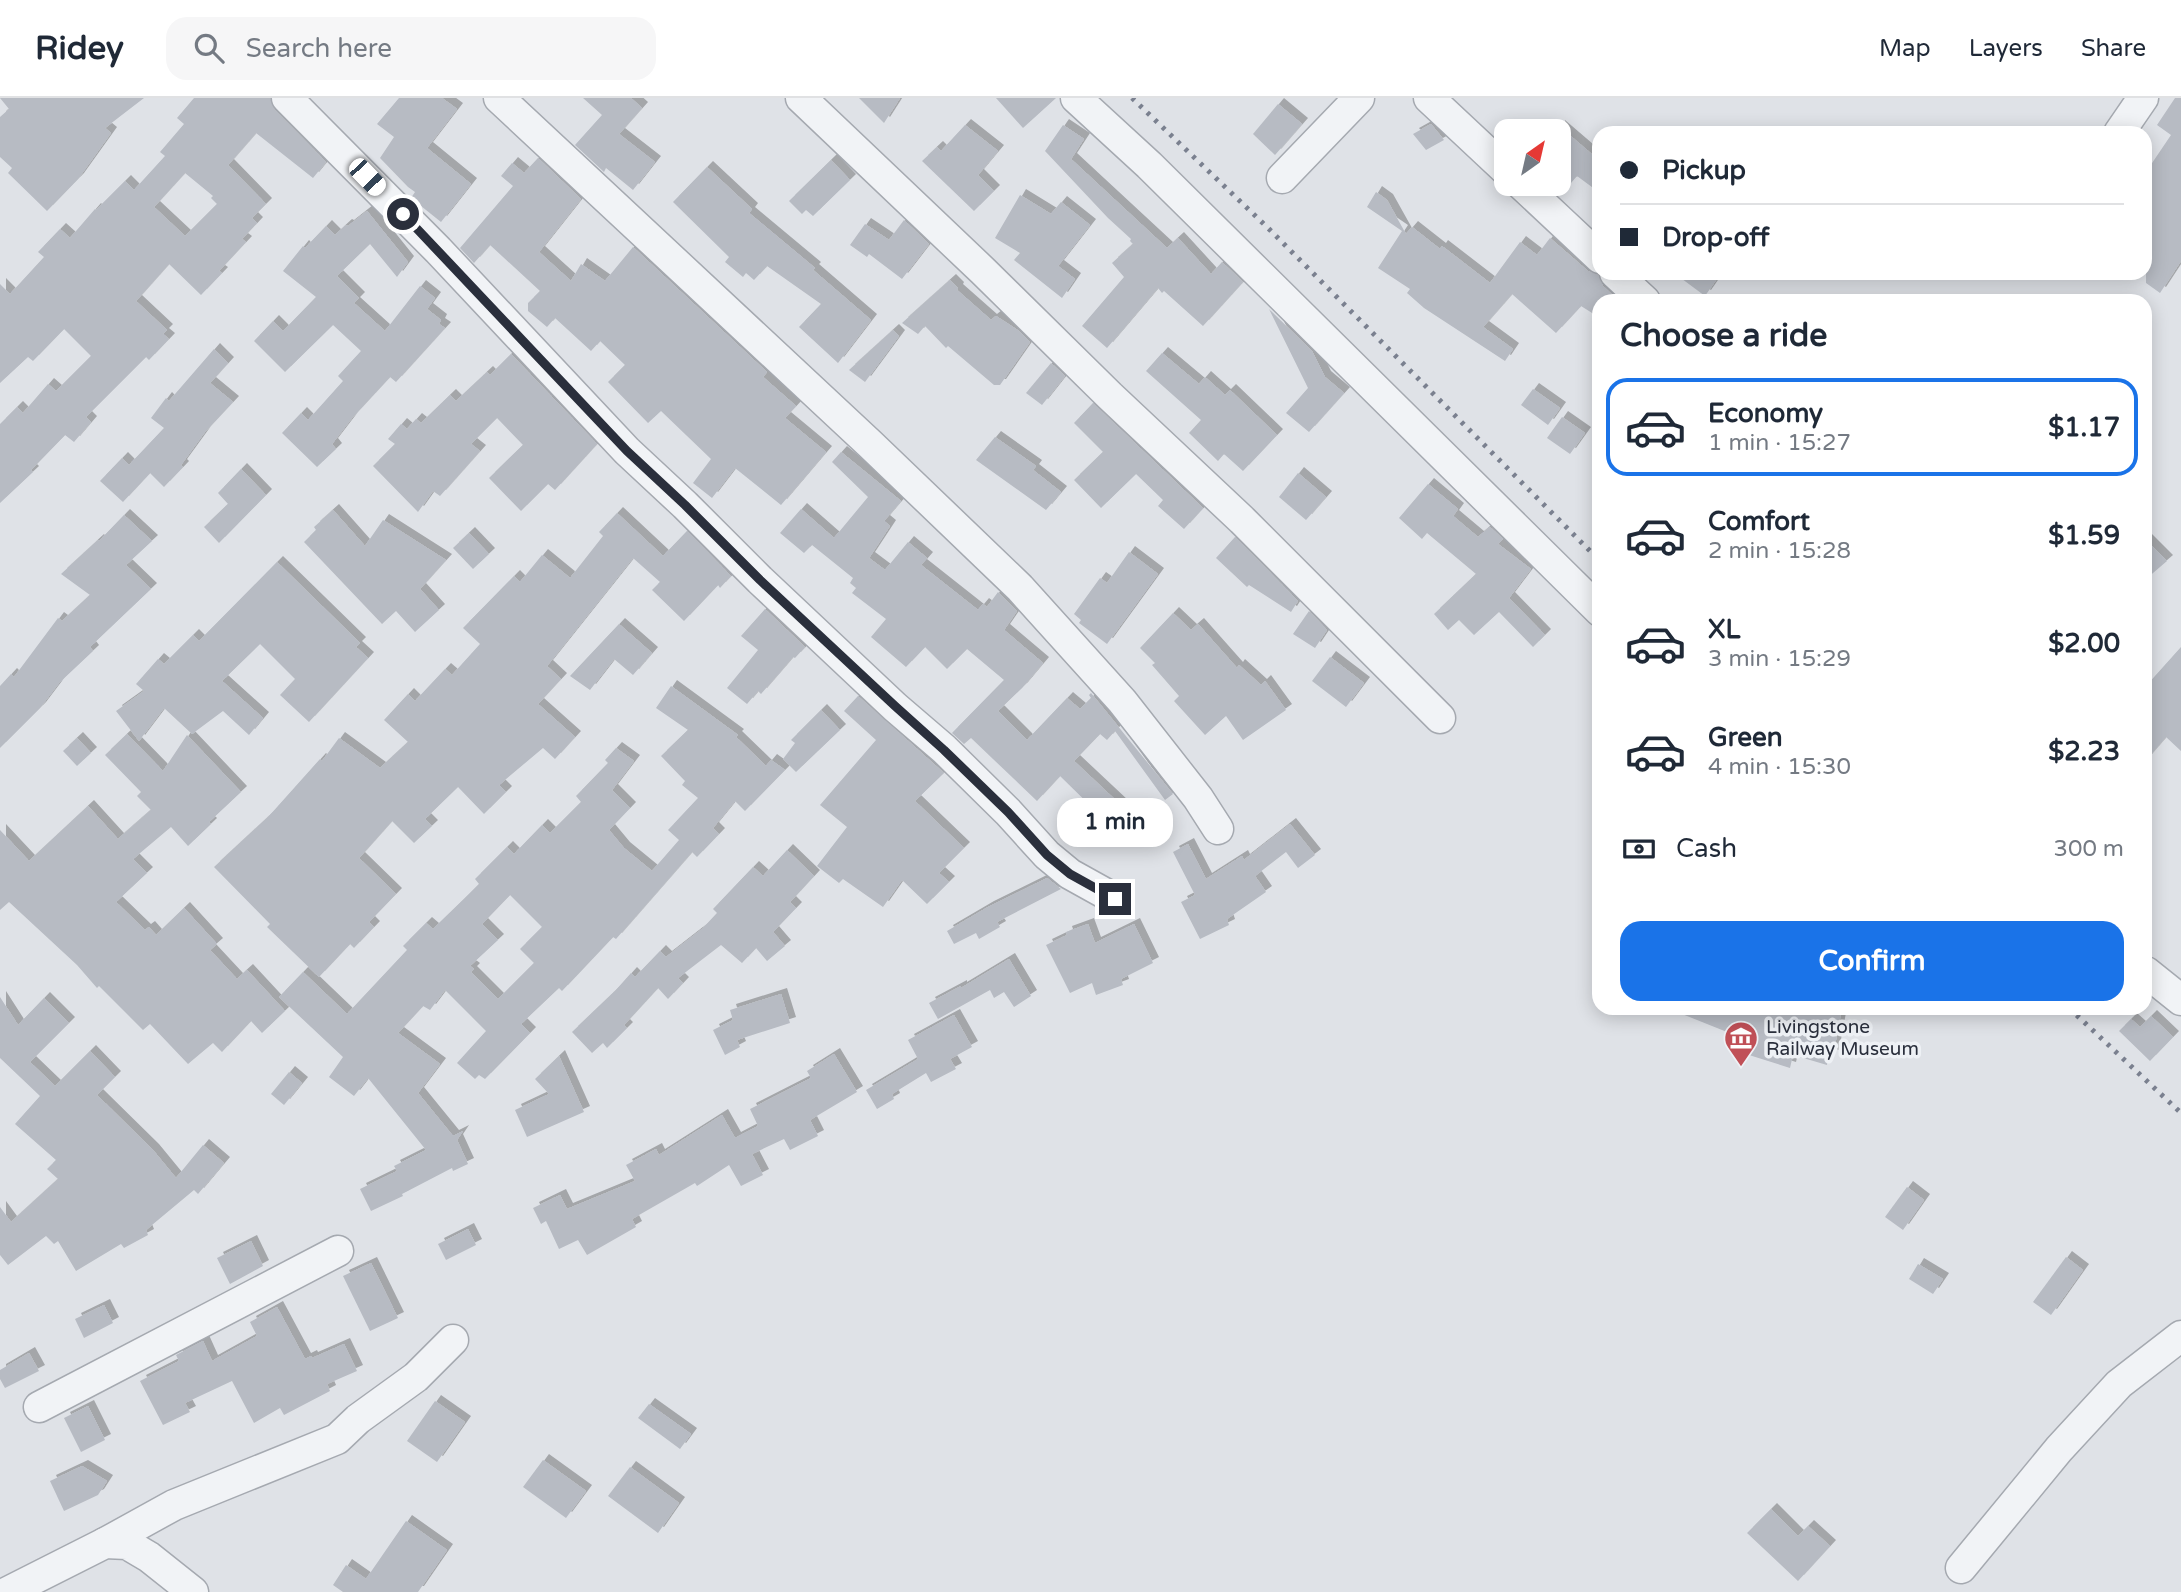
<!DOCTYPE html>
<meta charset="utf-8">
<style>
:root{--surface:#fff;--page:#f6f6f7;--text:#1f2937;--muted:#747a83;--line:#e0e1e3;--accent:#1a73e8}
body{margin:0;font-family:"Varela Round",sans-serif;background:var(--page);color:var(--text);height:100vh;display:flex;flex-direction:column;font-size:26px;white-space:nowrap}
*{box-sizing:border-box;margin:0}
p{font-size:23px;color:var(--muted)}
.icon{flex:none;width:38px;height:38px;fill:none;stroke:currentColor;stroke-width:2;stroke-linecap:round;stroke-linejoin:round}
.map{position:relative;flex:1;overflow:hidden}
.sheet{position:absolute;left:1592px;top:196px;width:560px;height:721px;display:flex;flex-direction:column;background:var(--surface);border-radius:21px;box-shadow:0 4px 18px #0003}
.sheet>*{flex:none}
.banner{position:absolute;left:1592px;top:28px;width:560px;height:154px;border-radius:21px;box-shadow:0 4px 18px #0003;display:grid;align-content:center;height:154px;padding:0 28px;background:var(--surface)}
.needle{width:46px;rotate:34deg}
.tools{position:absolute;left:1494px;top:21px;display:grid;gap:14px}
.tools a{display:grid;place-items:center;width:77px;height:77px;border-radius:14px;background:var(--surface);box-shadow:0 4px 18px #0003;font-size:35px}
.end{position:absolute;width:32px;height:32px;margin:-16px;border:9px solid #2a2f3c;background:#fff;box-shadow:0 0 0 4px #fff}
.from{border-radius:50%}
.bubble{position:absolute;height:49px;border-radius:21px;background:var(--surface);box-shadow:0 4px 18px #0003;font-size:23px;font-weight:700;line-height:49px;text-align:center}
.car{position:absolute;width:21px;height:42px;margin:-21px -10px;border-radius:9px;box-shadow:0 0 5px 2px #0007;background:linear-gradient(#fff 24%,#345 0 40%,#fff 0 76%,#345 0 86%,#fff 0)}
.banner b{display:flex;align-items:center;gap:24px;height:66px;font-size:26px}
.banner b+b{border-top:2px solid var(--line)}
.banner i{width:18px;height:18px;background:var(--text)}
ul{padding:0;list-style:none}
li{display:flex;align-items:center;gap:21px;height:98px;margin:0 14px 10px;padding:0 14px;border:4px solid transparent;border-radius:21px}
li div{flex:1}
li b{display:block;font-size:26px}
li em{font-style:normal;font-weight:700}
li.current{border-color:var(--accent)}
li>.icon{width:63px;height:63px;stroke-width:1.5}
h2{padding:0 28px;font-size:32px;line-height:84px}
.pay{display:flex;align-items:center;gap:18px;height:77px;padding:0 28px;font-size:26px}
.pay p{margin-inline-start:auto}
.button{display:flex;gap:14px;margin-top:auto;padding:14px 28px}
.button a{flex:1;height:80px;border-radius:21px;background:var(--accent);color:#fff;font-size:28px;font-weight:700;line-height:80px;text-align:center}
header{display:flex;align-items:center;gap:42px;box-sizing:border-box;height:98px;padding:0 35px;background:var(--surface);border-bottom:2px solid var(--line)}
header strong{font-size:33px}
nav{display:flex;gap:38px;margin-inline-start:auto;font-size:24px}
.search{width:490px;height:63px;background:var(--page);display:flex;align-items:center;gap:18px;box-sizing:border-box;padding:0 24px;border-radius:21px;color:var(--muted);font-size:26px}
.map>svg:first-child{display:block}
.building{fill:#b7bbc3;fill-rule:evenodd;filter:url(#shadow)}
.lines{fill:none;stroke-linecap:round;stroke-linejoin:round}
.minor-casing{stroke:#a5a9b0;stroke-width:33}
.minor{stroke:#f1f3f6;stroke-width:30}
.rail{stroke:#7a808f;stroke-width:5;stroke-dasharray:3.5 7;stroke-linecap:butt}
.route{stroke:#2a2f3c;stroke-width:9}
.labels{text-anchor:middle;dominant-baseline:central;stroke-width:7;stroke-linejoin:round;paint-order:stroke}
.poi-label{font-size:19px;fill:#2a2f3c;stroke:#eef1f5;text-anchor:start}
</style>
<header>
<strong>Ridey</strong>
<div class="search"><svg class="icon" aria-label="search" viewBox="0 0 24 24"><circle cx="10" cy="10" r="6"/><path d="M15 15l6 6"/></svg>Search here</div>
<nav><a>Map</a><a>Layers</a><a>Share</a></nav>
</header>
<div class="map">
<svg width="2181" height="1494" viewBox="0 0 2181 1494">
<defs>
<filter id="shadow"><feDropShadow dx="6" dy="-6" stdDeviation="0" flood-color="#0004"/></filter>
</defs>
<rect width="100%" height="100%" fill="#dfe2e7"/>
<g class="building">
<path d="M0,0H144L105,30L111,35L78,81L47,113L8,75L12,70L0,59V19L9,11Z"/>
<path d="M194,0H270L275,12L326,64L313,80L256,35L228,67L266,106L252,120L257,125L242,141L246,144L219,173L222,175L201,197L169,166L136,203L167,232L163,236L169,241L149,262L146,259L86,319L91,324L74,344L65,337L31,372L33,374L0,405V326L17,309L23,315L48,286L56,293L91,258L64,231L33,263L28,259L0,285V186L10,196L44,159L38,154L60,131L70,140L95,111L96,112L125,83L134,92L165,58L160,54L184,26L177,20ZM185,75L213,98L211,100L217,106L185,138L154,109Z"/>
<path d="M399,0H442L457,11L427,50L471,86L441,124L411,100L415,94L408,89L380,60L394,39L377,26Z"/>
<path d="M583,0H631L642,10L619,36L655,64L633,92L606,70L604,74L575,47L602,17Z"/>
<path d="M859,0H900L884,25Z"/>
<path d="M996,0H1056L1023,30Z"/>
<path d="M2175,0H2181V163L2160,195L2146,185V74L2171,37L2157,27Z"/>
<path d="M1278,6L1302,26L1275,57L1253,36Z"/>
<path d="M1431,26L1444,42L1426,52L1413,36Z"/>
<path d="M965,27L998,53L978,77L994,93L974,113L922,63L937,49L941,53Z"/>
<path d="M1063,27L1084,41L1071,61L1167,150L1178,140L1211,176L1222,164L1243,184L1203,228L1164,193L1162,195L1158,190L1107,250L1082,228L1124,179L1112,165L1133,146L1130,143L1131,141L1108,120L1045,53Z"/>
<path d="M1559,28L1594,58L1592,60L1600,65V95L1577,78L1571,85L1559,76Z"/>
<path d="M538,60L581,101L539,154L571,183L581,166L605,183L633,149L767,274L763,279L796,308L785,320L826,354L781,407L735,370L712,400L693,385L711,361L661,313L648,325L608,284L625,267L600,243L591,253L555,220L547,229L528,213V205L540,193L490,147L474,165L460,150L513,88L501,78L512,65L524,75Z"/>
<path d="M831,62L850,82L813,118L806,112L802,116L789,103Z"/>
<path d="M707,69L752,111L749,115L815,170L813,172L871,222L838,265L799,229L821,206L767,168L754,182L746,175L743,179L725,164L729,159L673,104Z"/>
<path d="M1376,94L1387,102L1406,136L1412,129L1440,151L1442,148L1490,185L1520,144L1537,157L1550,140L1588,173L1598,177L1603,188L1619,203H1600V220L1581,208L1556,235L1512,196L1483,229L1513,251L1505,263L1424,210L1407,195L1410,191L1378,170L1402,133L1367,109Z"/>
<path d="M1020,97L1051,116L1061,104L1090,127L1058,168L1075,181L1062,200L1014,162L1020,155L995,140Z"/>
<path d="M367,113L408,164L397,179L370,146L337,178L359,200L354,205L385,233L420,188L435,200L427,211L441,222L439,226L445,230L396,284L390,279L352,320L332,346L336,351L317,369L282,335L301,315L308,322L343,283L338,278L361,253L333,227L285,274L254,243L273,223L283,233L316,199L283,173L303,148L305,150L326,128L335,137L346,127L348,128Z"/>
<path d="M904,122L929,146L902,181L869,156L867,159L850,147L865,126L889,142Z"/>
<path d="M1674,175H1721L1705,198Z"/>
<path d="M950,182L958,190L957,192L991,222L996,218L1019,233L1030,244L1000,287H994L948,248L946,250L925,228L918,236L902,225Z"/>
<path d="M1269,211L1312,253L1325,279L1344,295L1309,334L1286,315L1308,290Z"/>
<path d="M893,232L899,238L865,284L849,272Z"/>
<path d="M214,251L228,265L210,285L233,304L205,334L181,367L183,369L164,389L150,375L123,404L100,383L122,360L129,367L164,330L151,320L166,300L169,303Z"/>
<path d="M1162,255L1199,286L1205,279L1225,297L1230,292L1277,337L1243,373L1224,356L1218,363L1189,335L1201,322L1146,273Z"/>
<path d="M511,256L597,346L555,392L548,386L521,413L489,380L523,347L497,320L471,346L480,353L440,398L433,393L418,414L373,368L395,346L388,341L401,326L407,331L416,321L421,325L450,297L456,303L487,274L490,277Z"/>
<path d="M1051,265L1065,278L1042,307L1026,295Z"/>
<path d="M1533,291L1560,310L1548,327L1521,307Z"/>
<path d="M1093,305L1203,410L1184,431L1158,408L1163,402L1136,376L1101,410L1074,382L1103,354L1074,325Z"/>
<path d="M1562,319L1585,335L1570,356L1547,340Z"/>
<path d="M995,339L1036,368L1033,372L1061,394L1046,412L976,362Z"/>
<path d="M841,354L901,403L884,423L890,428L869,460L885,472L908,444L927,460L921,467L978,512L983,506L987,509L998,494L1017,513L1004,532L1043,565L1022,590L998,613L1027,642L1067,600L1080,611L1091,600L1089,597L1091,595L1173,696L1165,702L1115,633L1107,642L1100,636L1074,663L1123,709L1108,725L1060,678L1037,703L971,640L964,646L952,635L1004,582L967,551L947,571L925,549L906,569L871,539L886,521L852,495L856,490L850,485L853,480L812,447L804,455L780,435L801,411L834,440L868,399L832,364Z"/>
<path d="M241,371L266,397L219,445L204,429L228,406L218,395Z"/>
<path d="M1298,375L1326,399L1306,422L1279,399Z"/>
<path d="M1428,386L1458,411L1453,418L1478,439L1490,429L1503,441L1498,446L1531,471L1509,500L1545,537L1533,549L1499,514L1474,537L1459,522L1448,532L1434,516L1476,476L1427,435L1422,441L1399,420Z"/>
<path d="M333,412L365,448L383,422L446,462L420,491L439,512L415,534L396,513L382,526L304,444L316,432L314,429Z"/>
<path d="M617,415L663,458L687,433L731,478L720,490L718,487L684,523L652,492L660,484L633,460L547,568L561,581L538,606L575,639L555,661L543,650L499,687L506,694L484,716L458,689L425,721L432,728L414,745L392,723L359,760L396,796L369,824L374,829L354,850L350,846L319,879L267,829L270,826L214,769L269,718L320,661L322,663L339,640L380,670L408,644L384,622L408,596L415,603L445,571L452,577L480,546L463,530L514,478L520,484L542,457L570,480L603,438L599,434Z"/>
<path d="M124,417L152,443L126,467L151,491L90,549L93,553L59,585L40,610L0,650V588L11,576L14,579L58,520L62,523L90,497L61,476L98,442L99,443Z"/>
<path d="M469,435L489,456L473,471L453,450Z"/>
<path d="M1235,439L1298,503L1291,514L1249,487L1247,489L1216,460Z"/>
<path d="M2146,442L2167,463L2146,481Z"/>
<path d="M1129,454L1158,476L1107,546L1079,525L1081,522L1074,516L1100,480L1107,485Z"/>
<path d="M277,464L360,545L356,549L368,560L309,624L280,597L295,581L260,546L222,583L263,620L249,637L223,613L192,636L164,610L139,643L116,613L144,593L136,586L158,561L164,566L193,537L199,543Z"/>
<path d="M765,511L805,549L795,560L793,559L761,596L758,593L747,606L727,590L758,552L741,538Z"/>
<path d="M1309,513L1327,532L1315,550L1293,536Z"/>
<path d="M1173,515L1191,532L1198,526L1237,570L1239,567L1261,587L1265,583L1286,612L1243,642L1226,618L1205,637L1174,603L1179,598L1152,567L1155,565L1140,550Z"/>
<path d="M619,526L652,555L633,577L614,561L590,592L570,578Z"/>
<path d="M2181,549V653L2166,639L2146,662V588Z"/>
<path d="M1330,559L1364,585L1346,609L1312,583Z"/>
<path d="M671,588L738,637L736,639L766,668L771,662L785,672L745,713L735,703L713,730L719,736L697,759L692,754L616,841L613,839L562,893L559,890L521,926L530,935L485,981L479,977L475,981L457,965L486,933L445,892L430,912L423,908L398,935L440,966L418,995L453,1038L463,1033L457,1042L468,1066L453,1073L452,1070L402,1096L403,1098L371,1113L360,1091L397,1073L394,1068L426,1052L368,980L354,998L329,979L343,959L279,899L303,874L347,916L407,852L403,848L426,825L433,831L463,802L479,786L475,781L507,749L514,756L542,727L550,735L581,704L576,698L608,665L605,662L616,650L634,663L612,692L630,710L609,732L624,750L652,773L679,742L668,732L698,700L682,687L685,683L661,658L688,632L656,610ZM510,797L542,829L520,851L534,865L498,901L471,874L474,871L470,868L498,842L482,826Z"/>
<path d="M858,598L944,675L915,703L964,750L939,775L949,784L927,806L902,782L883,809L843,781L839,785L817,768L847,729L820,707L876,642L844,613Z"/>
<path d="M821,612L840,632L796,674L783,661L795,645L791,642Z"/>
<path d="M127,636L163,673L187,637L241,694L209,724L211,726L188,748L171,729L133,761L147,775L116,804L145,832L149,829L156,837L184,810L217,846L210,852L237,881L247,872L285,913L262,935L251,923L222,954L213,945L188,966L150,926L143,932L99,888L97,890L77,867L9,804L0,812V732L29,763L88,708L118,741L151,712L137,698L141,694L105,657Z"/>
<path d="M77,640L91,655L77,668L63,653Z"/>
<path d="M1290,726L1315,757L1298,770L1286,754L1255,778L1266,794L1227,821L1229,827L1200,841L1181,804L1195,797L1173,754L1188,746L1206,781L1242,758L1244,762Z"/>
<path d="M787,752L814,778L790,804L796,810L773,834L785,848L767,863L756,850L742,865L721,847L678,880L683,885L668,901L658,890L624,927L627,930L607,950L603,945L592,955L572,934L615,893L631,875L635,879L660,853L666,859L702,831L717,815L713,811L753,769L763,778Z"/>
<path d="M1047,780L1061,791L997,824L1000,829L979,841L976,835L954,846L947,833L988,809Z"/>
<path d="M1088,826L1095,845L1134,826L1153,865L1121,881L1123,887L1096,897L1092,885L1070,895L1046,847L1067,837L1066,834Z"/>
<path d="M1009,861L1031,898L1014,909L1004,894L994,900L990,892L938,921L929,905L961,888V890Z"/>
<path d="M781,896L790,925L737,942L740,949L725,957L713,932L733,922L730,912Z"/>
<path d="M0,899L18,927L44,900L69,925L30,964L55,988L90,953L115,979L97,997L153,1052L176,1080L203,1047L224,1065L198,1096L194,1092L146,1132L148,1137L124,1150L121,1146L76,1173L58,1143L54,1146L46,1138L8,1167L0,1157V1109L11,1124L58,1081L47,1071L56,1062L15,1026L40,998L0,960Z"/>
<path d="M1667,910H1842L1833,958L1828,956L1827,967L1793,957L1790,970L1749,957L1752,944Z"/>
<path d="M954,917L972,949L950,961L956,971L931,984L926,975L892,996L894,1001L877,1011L866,992L918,961L908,942Z"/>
<path d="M2151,918L2173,939L2150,963L2119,933L2131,921L2140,929Z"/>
<path d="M834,956L857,994L810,1022L818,1038L790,1052L784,1041L752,1056L763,1077L741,1088L729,1067L697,1088L695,1085L632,1121L636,1129L587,1157L578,1142L559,1151L546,1123L541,1126L533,1110L560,1097L567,1111L635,1083L626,1067L656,1051L659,1057L722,1017L735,1040L758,1028L750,1011L811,980L807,973Z"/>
<path d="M559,958L584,1014L527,1039L515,1012L549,996L535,981Z"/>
<path d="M289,974L302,985L284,1007L271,996Z"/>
<path d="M1907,1089L1924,1102L1903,1132L1885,1119Z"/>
<path d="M468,1131L476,1147L446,1162L438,1146Z"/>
<path d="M251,1143L263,1168L230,1186L217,1160Z"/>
<path d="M2066,1159L2083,1172L2051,1217L2033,1204Z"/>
<path d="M371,1165L398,1220L370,1233L343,1178Z"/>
<path d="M1918,1166L1943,1181L1933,1196L1909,1181Z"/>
<path d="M104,1207L113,1225L84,1240L75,1221Z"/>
<path d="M277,1209L305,1261L311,1258L312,1260L344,1246L357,1273L327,1286L330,1293L284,1317L280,1310L254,1325L232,1283L185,1305L190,1314L163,1327L140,1283L179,1263L176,1257L203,1243L212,1263L257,1238L250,1224Z"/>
<path d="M29,1255L39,1273L5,1290L0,1281V1272Z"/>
<path d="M435,1303L465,1324L437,1364L407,1343Z"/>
<path d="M649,1306L691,1336L680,1351L638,1320Z"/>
<path d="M88,1308L105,1342L81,1354L64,1320Z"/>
<path d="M543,1362L586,1393L566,1420L523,1389Z"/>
<path d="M82,1368L107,1383L98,1397L64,1413L50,1383Z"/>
<path d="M630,1369L679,1405L658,1435L608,1398Z"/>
<path d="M1771,1411L1798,1438L1808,1428L1830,1448L1798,1483L1747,1435Z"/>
<path d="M406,1423L447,1452L418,1494H343L333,1487L346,1467L366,1481Z"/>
</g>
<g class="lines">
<g class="minor-casing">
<g id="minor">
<path d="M287,0L438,152L627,353L685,407L760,482L895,609L944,651L1008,714L1047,757L1070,776L1115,801"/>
<path d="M499,0L870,346L1020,490L1122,603L1198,700L1218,731"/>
<path d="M801,0L983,173L1110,298L1242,422L1440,620"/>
<path d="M1076,0L1149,67L1600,513"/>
<path d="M1429,0L1507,73"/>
<path d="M2119,35L2143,0"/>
<path d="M1282,80L1359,0"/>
<path d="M1521,86L1600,160"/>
<path d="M1615,175L1645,203"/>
<path d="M2146,874L2181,902"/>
<path d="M39,1309L338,1153"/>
<path d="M105,1445L174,1407L337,1341L358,1321L416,1279L453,1242"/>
<path d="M1961,1470L2059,1351L2119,1286L2181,1238"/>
<path d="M8,1494L105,1445L127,1446L149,1459L193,1494"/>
</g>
</g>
<use href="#minor" class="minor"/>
<g class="rail">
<path d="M1132,0L1267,129L1600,463"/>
<path d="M2069,910L2181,1015"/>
</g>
</g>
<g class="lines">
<path class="route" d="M403,116L627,353L685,407L760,482L895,608L944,652L1008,714L1047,757L1070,776L1115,801"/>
</g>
<defs>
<g id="museum-pin" transform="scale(1.75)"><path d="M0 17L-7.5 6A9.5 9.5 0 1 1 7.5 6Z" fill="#c05057" stroke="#eef1f5"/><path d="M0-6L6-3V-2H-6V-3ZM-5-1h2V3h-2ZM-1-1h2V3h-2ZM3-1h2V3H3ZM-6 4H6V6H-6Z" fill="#fff"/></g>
</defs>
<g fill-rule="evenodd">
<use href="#museum-pin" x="1741" y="940"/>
</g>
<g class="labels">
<g class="poi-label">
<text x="1766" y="929">Livingstone<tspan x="1766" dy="22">Railway Museum</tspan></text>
</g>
</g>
</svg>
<div class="tools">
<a><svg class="needle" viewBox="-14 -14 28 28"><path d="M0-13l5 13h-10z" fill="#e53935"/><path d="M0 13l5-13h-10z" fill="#747a83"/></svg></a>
</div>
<i class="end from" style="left:403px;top:116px"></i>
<i class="end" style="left:1115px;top:801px"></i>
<div class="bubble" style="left:1057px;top:700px;width:116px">1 min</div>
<i class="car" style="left:367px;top:79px;rotate:136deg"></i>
<div class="banner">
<b><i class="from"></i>Pickup</b>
<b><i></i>Drop-off</b>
</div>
<section class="sheet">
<h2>Choose a ride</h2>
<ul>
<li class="current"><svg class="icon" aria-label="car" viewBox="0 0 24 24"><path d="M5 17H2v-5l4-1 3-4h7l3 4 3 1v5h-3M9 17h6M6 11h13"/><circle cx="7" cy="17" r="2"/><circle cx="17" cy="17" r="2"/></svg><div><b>Economy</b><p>1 min · 15:27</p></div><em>$1.17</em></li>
<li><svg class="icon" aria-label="car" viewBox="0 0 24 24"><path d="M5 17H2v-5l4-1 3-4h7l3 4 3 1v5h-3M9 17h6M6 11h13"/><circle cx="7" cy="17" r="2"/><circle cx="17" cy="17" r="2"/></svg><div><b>Comfort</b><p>2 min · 15:28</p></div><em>$1.59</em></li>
<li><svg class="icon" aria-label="car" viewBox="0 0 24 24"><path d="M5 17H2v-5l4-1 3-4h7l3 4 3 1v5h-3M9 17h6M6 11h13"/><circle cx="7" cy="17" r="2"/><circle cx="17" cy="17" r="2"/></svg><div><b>XL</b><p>3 min · 15:29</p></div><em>$2.00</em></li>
<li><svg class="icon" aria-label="car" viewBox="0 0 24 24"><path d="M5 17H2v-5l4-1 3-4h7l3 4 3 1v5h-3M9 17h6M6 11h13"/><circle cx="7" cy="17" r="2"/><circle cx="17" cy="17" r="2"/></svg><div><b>Green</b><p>4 min · 15:30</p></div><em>$2.23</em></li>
</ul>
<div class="pay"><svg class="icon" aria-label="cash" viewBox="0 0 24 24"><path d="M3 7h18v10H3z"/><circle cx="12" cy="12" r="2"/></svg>Cash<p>300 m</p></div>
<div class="button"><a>Confirm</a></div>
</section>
</div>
